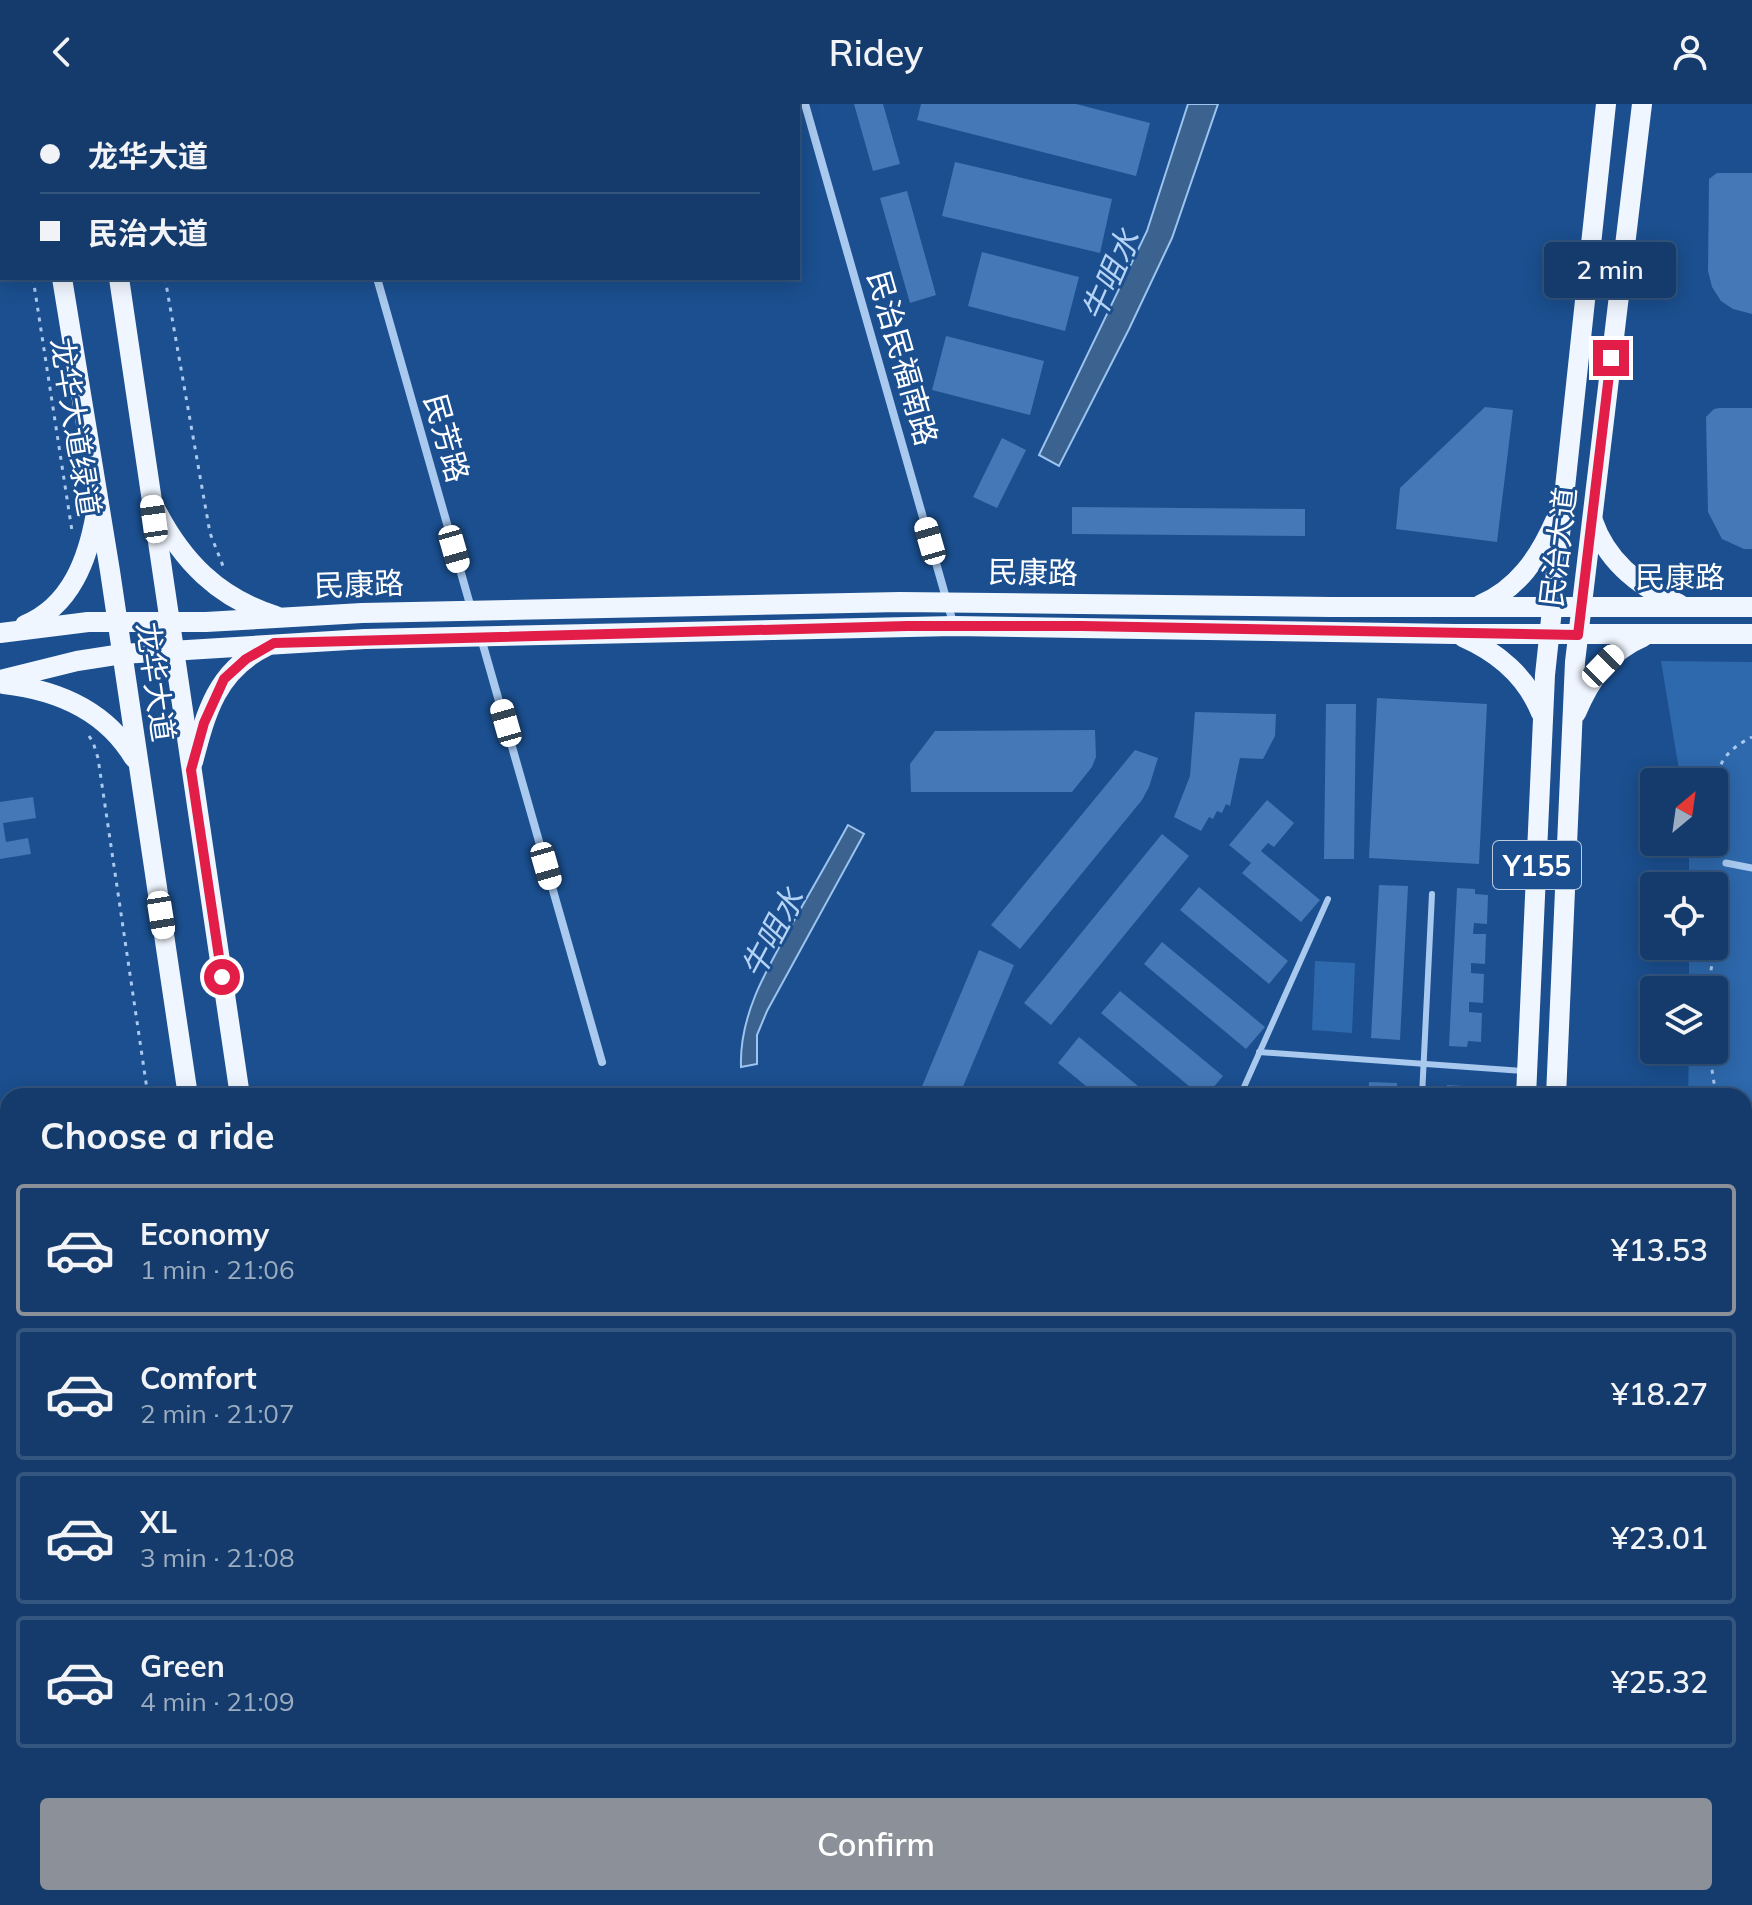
<!DOCTYPE html>
<meta charset="utf-8">
<style>
:root{--surface:#143b6b;--page:#1d4271;--text:#f1f3f6;--muted:#9dadc1;--line:#33557e;--accent:#8c9099}
body{margin:0;font-family:Mulish,"Noto Sans SC",sans-serif;background:var(--page);color:var(--text);height:100vh;display:flex;flex-direction:column;font-size:30px;white-space:nowrap}
*{box-sizing:border-box;margin:0}
p{font-size:26px;color:var(--muted)}
.icon{flex:none;width:44px;height:44px;fill:none;stroke:currentColor;stroke-width:2;stroke-linecap:round;stroke-linejoin:round}
.map{position:relative;flex:1;overflow:hidden}
.details{position:absolute;left:0px;top:984px;width:1752px;height:818px;display:flex;flex-direction:column;background:var(--surface);border-radius:24px 24px 0 0;box-shadow:0 4px 20px #0003,0 0 0 2px var(--line)}
.details>*{flex:none}
.hud{position:absolute;left:0px;top:0px;width:800px;height:176px;box-shadow:0 4px 20px #0003,0 0 0 2px var(--line);display:grid;align-content:center;height:176px;padding:0 40px;background:var(--surface)}
.needle{width:52px;rotate:29deg}
.fabs{position:absolute;left:1640px;top:664px;display:grid;gap:16px}
.fabs a{display:grid;place-items:center;width:88px;height:88px;border-radius:8px;background:var(--surface);box-shadow:0 4px 20px #0003,0 0 0 2px var(--line);font-size:40px}
.end{position:absolute;width:36px;height:36px;margin:-18px;border:10px solid #e11d48;background:#fff;box-shadow:0 0 0 4px #fff}
.from{border-radius:50%}
.bubble{position:absolute;height:56px;border-radius:8px;background:var(--surface);box-shadow:0 4px 20px #0003,0 0 0 2px var(--line);font-size:26px;font-weight:600;line-height:56px;text-align:center}
.car{position:absolute;width:24px;height:48px;margin:-24px -12px;border-radius:10px;box-shadow:0 0 6px 2px #0007;background:linear-gradient(#fff 24%,#345 0 40%,#fff 0 76%,#345 0 86%,#fff 0)}
.hud b{display:flex;align-items:center;gap:28px;height:76px;font-size:30px}
.hud b+b{border-top:2px solid var(--line)}
.hud i{width:20px;height:20px;background:var(--text)}
ul{padding:0;list-style:none}
li{display:flex;align-items:center;gap:24px;height:132px;margin:0 16px 12px;padding:0 24px;border:4px solid var(--line);border-radius:8px}
li div{flex:1}
li b{display:block;font-size:30px}
li em{font-style:normal;font-weight:600}
li.selected{border-color:var(--accent)}
li>.icon{width:72px;height:72px;stroke-width:1.5}
h2{padding:0 40px;font-size:36px;line-height:96px}
.button{display:flex;gap:16px;margin-top:auto;padding:16px 40px}
.button a{flex:1;height:92px;border-radius:8px;background:var(--accent);color:#fff;font-size:32px;font-weight:600;line-height:92px;text-align:center}
header{display:flex;justify-content:space-between;align-items:center;height:104px;padding:0 40px;background:var(--surface);font-size:36px;font-weight:600}
.map>svg:first-child{display:block}
.green{fill:#2e69ad}
.water{fill:#3c6290;stroke:#9cc4f0;stroke-width:2}
.building{fill:#4478b7}
.lines{fill:none;stroke-linecap:round;stroke-linejoin:round}
.path{stroke:#a9c9ee;stroke-width:3;stroke-dasharray:4 6;stroke-linecap:butt}
.service{stroke:#a9c9ee;stroke-width:6}
.pedestrian{stroke:#a9c9ee;stroke-width:7}
.minor{stroke:#a9c9ee;stroke-width:8}
.tertiary{stroke:#a9c9ee;stroke-width:14}
.secondary{stroke:#d6e6fa;stroke-width:16}
.primary{stroke:#f0f6ff;stroke-width:20}
.route{stroke:#e11d48;stroke-width:10}
.labels{text-anchor:middle;dominant-baseline:central;stroke-width:6;stroke-linejoin:round;paint-order:stroke}
.shield{fill:#1b4f8f;stroke:#bbcadd;stroke-width:2}
.shield-label{font-size:28px;font-weight:bold;fill:#fff}
.street-label{font-size:30px;fill:#fff;stroke:#1b4f8f}
.water-label{font-size:32px;font-style:italic;fill:#b5d3f5;stroke:#1b4f8f}
</style>
<header><svg class="icon" aria-label="back" viewBox="0 0 24 24"><path d="M15 5l-7 7 7 7"/></svg>Ridey<svg class="icon" aria-label="person" viewBox="0 0 24 24"><circle cx="12" cy="8" r="4"/><path d="M4 21q1-7 8-7t8 7"/></svg></header>
<div class="map">
<svg width="1752" height="1801" viewBox="0 0 1752 1801">
<rect width="100%" height="100%" fill="#1b4f8f"/>
<g class="green">
<path d="M1661,557L1752,558V1238L1744,1237V992H1688L1689,946H1714V886H1689V842H1714V782H1689V738H1714V678H1681Z"/>
<path d="M1315,857L1355,859L1352,929L1312,926Z"/>
<path d="M1752,1510V1801H1750L1744,1791V1511Z"/>
</g>
<g class="water">
<path d="M1188,0H1218L1172,134L1129,225L1059,362L1039,351L1147,127Z"/>
<path d="M848,721L864,730L767,907L757,931V960L741,963C739,908 770,860 796,813C813,783 831,752 848,721Z"/>
</g>
<g class="building">
<path d="M854,0H883L900,60L873,67Z"/>
<path d="M921,0H1076L1150,19L1136,72L917,16Z"/>
<path d="M955,58L1112,95L1100,149L942,112Z"/>
<path d="M1717,69H1752V210L1733,205L1721,197L1712,183L1708,167L1709,75Z"/>
<path d="M907,87L936,191L910,199L880,94Z"/>
<path d="M982,148L1079,173L1065,227L968,202Z"/>
<path d="M946,232L1044,257L1030,311L932,286Z"/>
<path d="M1485,303L1513,306L1497,438L1396,425L1400,384Z"/>
<path d="M1719,304H1752V445H1744L1722,435L1708,408L1706,313L1714,305Z"/>
<path d="M1002,334L1026,346L997,404L973,393Z"/>
<path d="M1072,403L1305,405V432L1072,430Z"/>
<path d="M1377,594L1487,600L1479,760L1369,754Z"/>
<path d="M1326,600H1356L1354,755H1324Z"/>
<path d="M1195,608L1276,610L1275,632L1263,655L1240,654L1230,702L1226,700L1222,709L1217,707L1213,715L1209,713L1201,727L1174,713L1190,672Z"/>
<path d="M1095,626L1096,653L1092,663L1072,688H911L910,660L935,627Z"/>
<path d="M1135,646L1158,654L1149,683L1142,696L1020,845L991,821Z"/>
<path d="M33,693L36,714L3,719L6,738L28,734L31,750L0,755V698Z"/>
<path d="M1267,696L1294,719L1274,743L1268,739L1261,747L1320,796L1301,818L1242,769L1251,759L1229,741Z"/>
<path d="M1162,730L1189,752L1051,921L1024,899Z"/>
<path d="M1379,781L1408,782L1400,936L1371,934Z"/>
<path d="M1199,783L1288,857L1269,880L1180,806Z"/>
<path d="M1457,784L1475,785V790L1488,791L1487,820L1474,819L1473,830H1486L1485,860L1471,859V869L1484,870L1483,899L1469,898V908L1482,909L1481,938L1468,937L1467,943L1449,942Z"/>
<path d="M1162,838L1265,923L1246,945L1144,860Z"/>
<path d="M979,846L1014,861L959,992H918Z"/>
<path d="M1120,887L1223,972L1206,992H1201L1101,909Z"/>
<path d="M1079,933L1150,992H1098L1058,959Z"/>
<path d="M1369,978L1397,979V992H1368Z"/>
<path d="M1447,981L1465,982V987L1478,988V992H1446Z"/>
<path d="M8,1135V1213L4,1214L0,1189V1136Z"/>
<path d="M4,1615L8,1617V1643L0,1638V1622Z"/>
<path d="M8,1782V1794H26L27,1799L33,1797L34,1801H0V1784Z"/>
<path d="M711,1794H861V1795L840,1801H690Z"/>
<path d="M1301,1794H1406V1797H1421V1801H1301Z"/>
<path d="M1614,1794H1675L1674,1801H1614Z"/>
</g>
<g class="lines">
<g class="path">
<path d="M3,0L4,2"/>
<path d="M134,0V2"/>
<path d="M33,174L72,427"/>
<path d="M165,174L210,429L223,462"/>
<path d="M89,632L93,638L98,654L148,992"/>
<path d="M1714,679C1721,654 1729,645 1752,633"/>
<path d="M1714,710L1725,749"/>
<path d="M1708,886C1712,847 1727,812 1728,772"/>
<path d="M1709,946L1716,992"/>
<path d="M1744,1123L1752,1124"/>
</g>
<g class="service">
<path d="M1259,948L1523,967"/>
<path d="M1240,992L1328,795"/>
<path d="M1422,992L1432,790"/>
<path d="M1581,1801V1794"/>
</g>
<path class="pedestrian" d="M1726,759L1752,764"/>
<g class="minor">
<path d="M327,0V2"/>
<path d="M805,0L954,522"/>
<path d="M377,174L471,504"/>
<path d="M481,534L602,958"/>
<path d="M930,1794V1801"/>
</g>
<g class="tertiary">
<path d="M1744,1450L1752,1449"/>
<path d="M1744,1475L1752,1474"/>
</g>
<g class="secondary">
<path d="M442,1801L466,1794"/>
<path d="M496,1801L522,1794"/>
</g>
<g class="primary">
<path d="M33,0V2"/>
<path d="M94,0V2"/>
<path d="M62,174L110,467L188,992"/>
<path d="M119,174L240,992"/>
<path d="M155,404C182,457 218,494 276,512"/>
<path d="M1593,417C1607,458 1641,484 1679,500"/>
<path d="M1480,501C1518,485 1539,453 1555,417"/>
<path d="M25,521C71,502 88,455 96,409"/>
<path d="M0,529L88,518H206L362,509L900,498L1331,503H1752"/>
<path d="M1463,533C1497,548 1527,573 1541,609"/>
<path d="M0,576L77,557L122,550L365,535L954,522L1455,530H1752"/>
<path d="M4,580C57,586 106,607 134,654"/>
<path d="M1576,609C1590,576 1609,547 1643,533"/>
<path d="M193,658C206,608 217,566 267,542"/>
<path d="M1526,992L1545,571L1606,0"/>
<path d="M1556,992L1575,558L1642,0"/>
<path d="M307,1794L308,1801"/>
<path d="M360,1794L361,1801"/>
<path d="M285,1801L288,1794"/>
<path d="M1496,1801V1794"/>
<path d="M1529,1801V1794"/>
</g>
</g>
<g class="lines">
<path class="route" d="M222,873L191,666L204,619L224,575L246,555L274,539L907,522H1082L1578,531L1611,254"/>
</g>
<g class="labels">
<rect class="shield" x="1493" y="737" width="88" height="48" rx="6"/>
<g class="shield-label">
<text x="1537" y="761">Y155</text>
</g>
<g class="street-label">
<text transform="translate(903 254) rotate(74)">民治民福南路</text>
<text transform="translate(76 323) rotate(81)">龙华大道绿道</text>
<text transform="translate(447 334) rotate(74)">民芳路</text>
<text transform="translate(1558 443) rotate(-83)">民治大道</text>
<text transform="translate(1033 468) rotate(1)">民康路</text>
<text x="1680" y="473">民康路</text>
<text transform="translate(359 480) rotate(-2)">民康路</text>
<text transform="translate(156 578) rotate(82)">龙华大道</text>
</g>
<g class="water-label">
<text transform="translate(1110 171) rotate(-66)">牛咀水</text>
<text transform="translate(772 829) rotate(-62)">牛咀水</text>
</g>
</g>
</svg>
<div class="fabs">
<a><svg class="needle" viewBox="-14 -14 28 28"><path d="M0-13l5 13h-10z" fill="#e53935"/><path d="M0 13l5-13h-10z" fill="#9dadc1"/></svg></a>
<a><svg class="icon" aria-label="locate" viewBox="0 0 24 24"><circle cx="12" cy="12" r="6"/><path d="M12 2v4M12 18v4M2 12h4M18 12h4"/></svg></a>
<a><svg class="icon" aria-label="layers" viewBox="0 0 24 24"><path d="M12 4l9 5-9 5-9-5zM3 14l9 5 9-5"/></svg></a>
</div>
<i class="end from" style="left:222px;top:873px"></i>
<i class="end" style="left:1611px;top:254px"></i>
<div class="bubble" style="left:1544px;top:138px;width:132px">2 min</div>
<i class="car" style="left:154px;top:415px;rotate:352deg"></i>
<i class="car" style="left:930px;top:437px;rotate:344deg"></i>
<i class="car" style="left:454px;top:445px;rotate:164deg"></i>
<i class="car" style="left:1603px;top:562px;rotate:44deg"></i>
<i class="car" style="left:506px;top:619px;rotate:344deg"></i>
<i class="car" style="left:546px;top:762px;rotate:164deg"></i>
<i class="car" style="left:161px;top:811px;rotate:171deg"></i>
<div class="hud">
<b><i class="from"></i>龙华大道</b>
<b><i></i>民治大道</b>
</div>
<section class="details">
<h2>Choose a ride</h2>
<ul>
<li class="selected"><svg class="icon" aria-label="car" viewBox="0 0 24 24"><path d="M5 17H2v-5l4-1 3-4h7l3 4 3 1v5h-3M9 17h6M6 11h13"/><circle cx="7" cy="17" r="2"/><circle cx="17" cy="17" r="2"/></svg><div><b>Economy</b><p>1 min · 21:06</p></div><em>¥13.53</em></li>
<li><svg class="icon" aria-label="car" viewBox="0 0 24 24"><path d="M5 17H2v-5l4-1 3-4h7l3 4 3 1v5h-3M9 17h6M6 11h13"/><circle cx="7" cy="17" r="2"/><circle cx="17" cy="17" r="2"/></svg><div><b>Comfort</b><p>2 min · 21:07</p></div><em>¥18.27</em></li>
<li><svg class="icon" aria-label="car" viewBox="0 0 24 24"><path d="M5 17H2v-5l4-1 3-4h7l3 4 3 1v5h-3M9 17h6M6 11h13"/><circle cx="7" cy="17" r="2"/><circle cx="17" cy="17" r="2"/></svg><div><b>XL</b><p>3 min · 21:08</p></div><em>¥23.01</em></li>
<li><svg class="icon" aria-label="car" viewBox="0 0 24 24"><path d="M5 17H2v-5l4-1 3-4h7l3 4 3 1v5h-3M9 17h6M6 11h13"/><circle cx="7" cy="17" r="2"/><circle cx="17" cy="17" r="2"/></svg><div><b>Green</b><p>4 min · 21:09</p></div><em>¥25.32</em></li>
</ul>
<div class="button"><a>Confirm</a></div>
</section>
</div>
